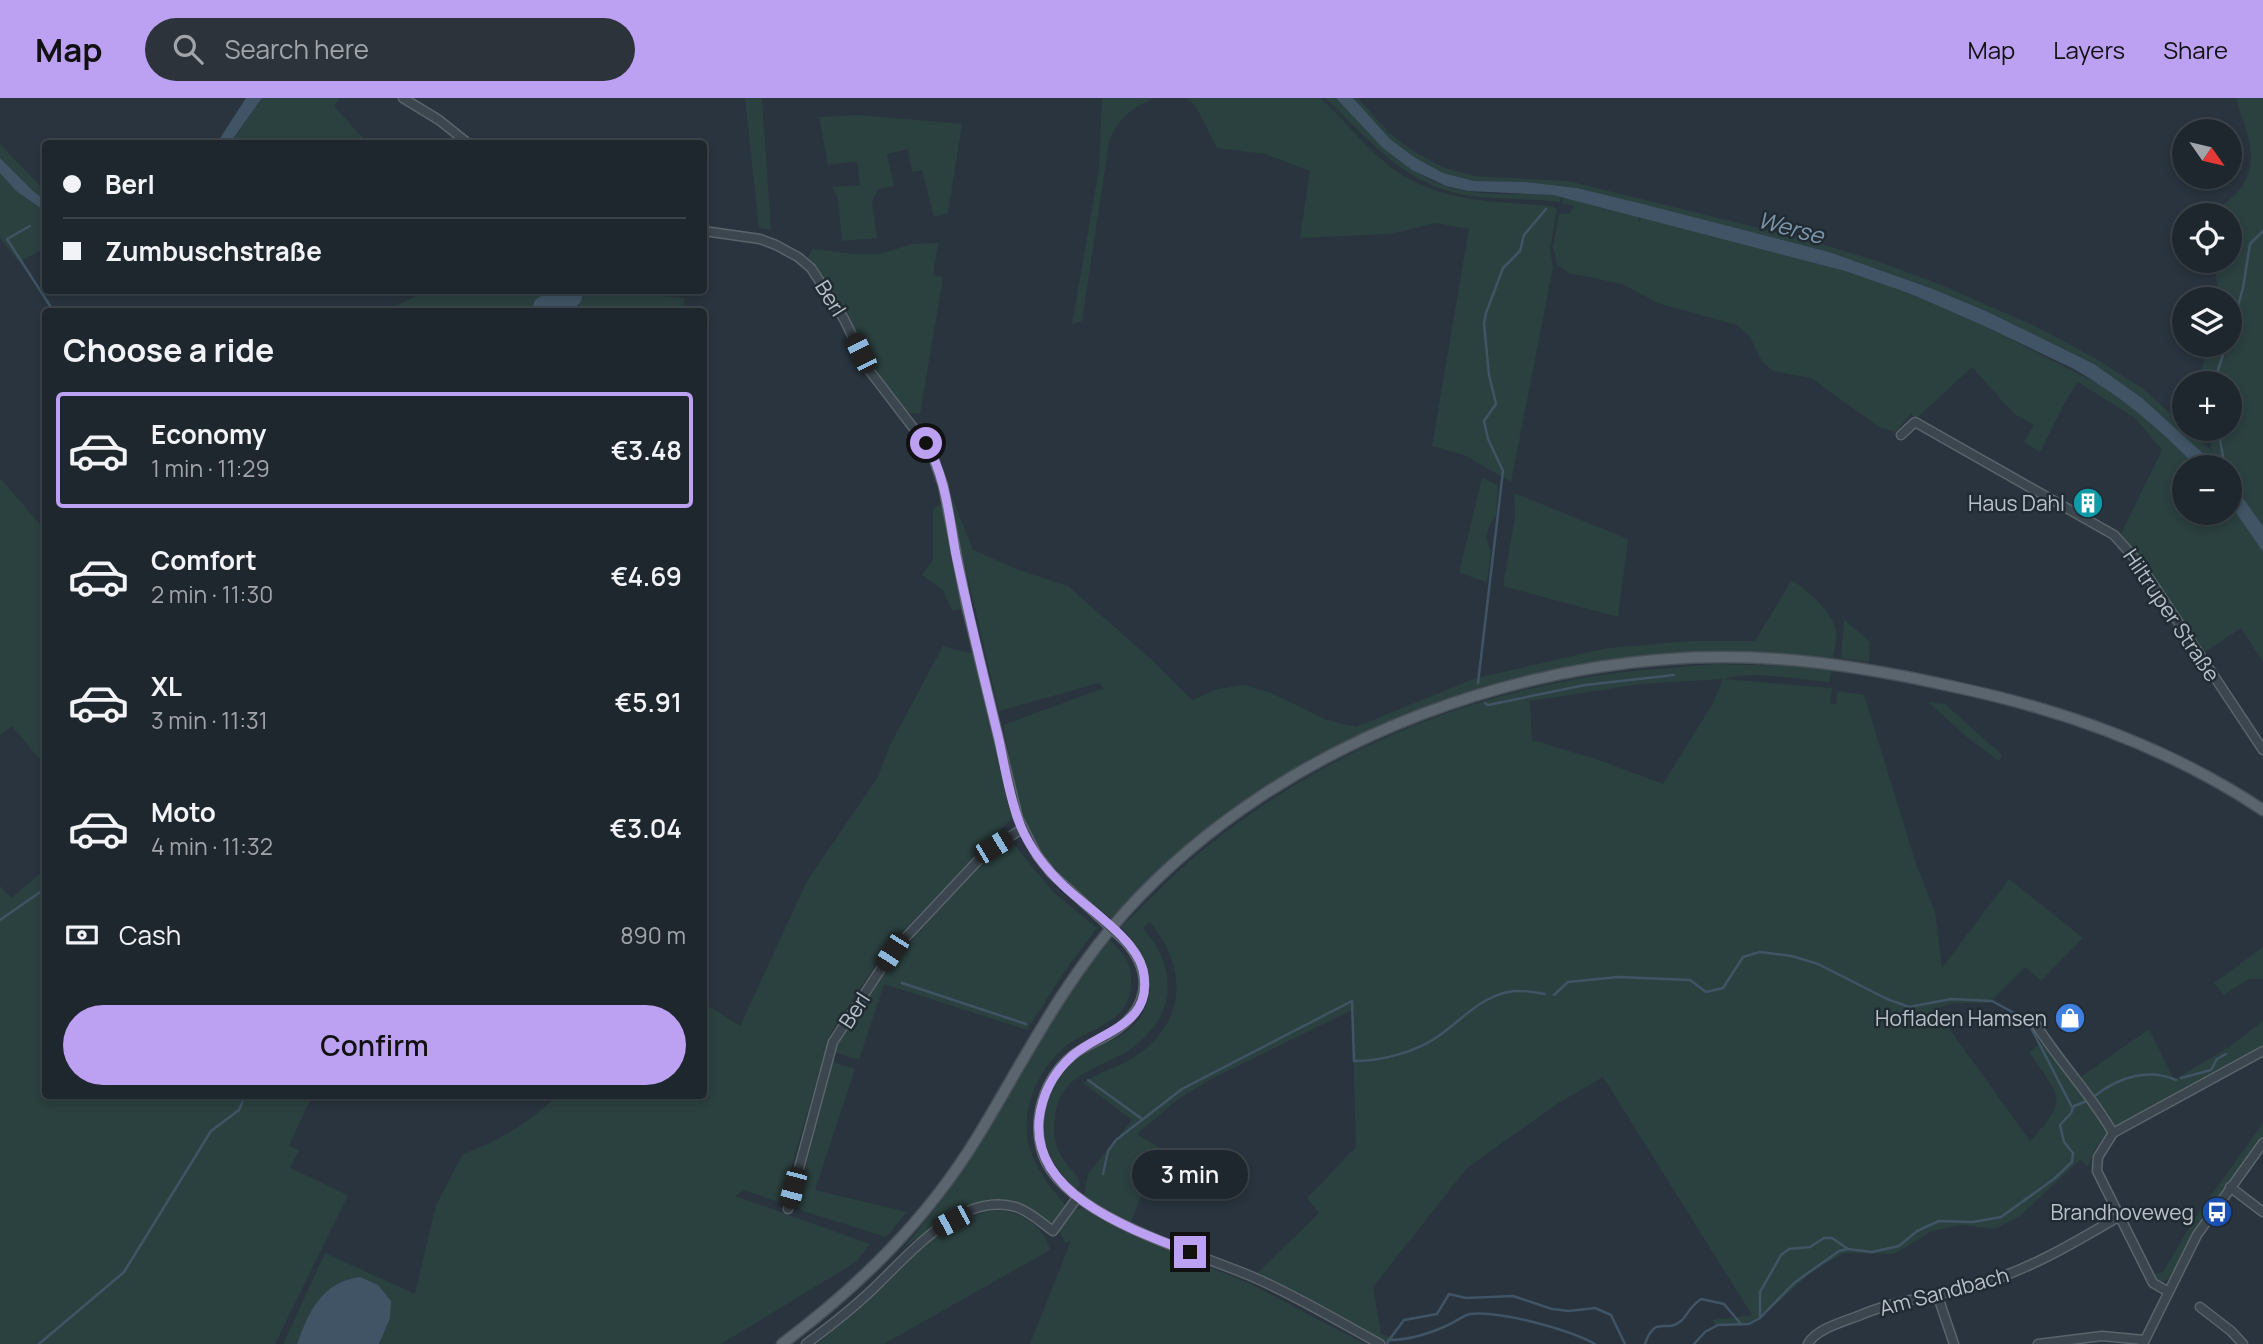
<!DOCTYPE html>
<meta charset="utf-8">
<style>
:root{--surface:#1f272e;--page:#2c333a;--text:#f1f3f6;--muted:#a1a5aa;--line:#3c444a;--accent:#bca0f2}
body{margin:0;font-family:Manrope,sans-serif;background:var(--page);color:var(--text);height:100vh;display:flex;flex-direction:column;font-size:26px;white-space:nowrap}
*{box-sizing:border-box;margin:0}
p{font-size:23px;color:var(--muted)}
.icon{flex:none;width:38px;height:38px;fill:none;stroke:currentColor;stroke-width:2;stroke-linecap:round;stroke-linejoin:round}
.map{position:relative;flex:1;overflow:hidden}
.panel{position:absolute;left:42px;top:210px;width:665px;height:791px;display:flex;flex-direction:column;background:var(--surface);border-radius:7px;box-shadow:0 4px 10px #0003,0 0 0 2px var(--line)}
.panel>*{flex:none}
.banner{position:absolute;left:42px;top:42px;width:665px;height:154px;border-radius:7px;box-shadow:0 4px 10px #0003,0 0 0 2px var(--line);display:grid;align-content:center;height:154px;padding:0 21px;background:var(--surface)}
.needle{width:46px;rotate:124deg}
.buttons{position:absolute;left:2172px;top:21px;display:grid;gap:14px}
.buttons a{display:grid;place-items:center;width:70px;height:70px;border-radius:50%;background:var(--surface);box-shadow:0 4px 10px #0003,0 0 0 2px var(--line);font-size:35px}
.end{position:absolute;width:32px;height:32px;margin:-16px;border:9px solid #bca0f2;background:#111;box-shadow:0 0 0 4px #111}
.from{border-radius:50%}
.bubble{position:absolute;height:49px;border-radius:24px;background:var(--surface);box-shadow:0 4px 10px #0003,0 0 0 2px var(--line);font-size:23px;font-weight:600;line-height:49px;text-align:center}
.car{position:absolute;width:21px;height:42px;margin:-21px -10px;border-radius:9px;box-shadow:0 0 5px 2px #0007;background:linear-gradient(#222 24%,#8ab4d8 0 40%,#222 0 76%,#8ab4d8 0 86%,#222 0)}
.banner b{display:flex;align-items:center;gap:24px;height:66px;font-size:26px}
.banner b+b{border-top:2px solid var(--line)}
.banner i{width:18px;height:18px;background:var(--text)}
ul{padding:0;list-style:none}
li{display:flex;align-items:center;gap:21px;height:116px;margin:0 14px 10px;padding:0 7px;border:4px solid transparent;border-radius:7px}
li div{flex:1}
li b{display:block;font-size:26px}
li em{font-style:normal;font-weight:600}
li.current{border-color:var(--accent)}
li>.icon{width:63px;height:63px;stroke-width:1.5}
h2{padding:0 21px;font-size:32px;line-height:84px}
.pay{display:flex;align-items:center;gap:18px;height:77px;padding:0 21px;font-size:26px}
.pay p{margin-inline-start:auto}
.action{display:flex;gap:14px;margin-top:auto;padding:14px 21px}
.action a{flex:1;height:80px;border-radius:42px;background:var(--accent);color:#111;font-size:28px;font-weight:600;line-height:80px;text-align:center}
header{display:flex;align-items:center;gap:42px;box-sizing:border-box;height:98px;padding:0 35px;background:var(--accent);color:#111}
header strong{font-size:33px}
nav{display:flex;gap:38px;margin-inline-start:auto;font-size:24px}
.search{width:490px;height:63px;background:var(--page);display:flex;align-items:center;gap:18px;box-sizing:border-box;padding:0 24px;border-radius:38px;color:var(--muted);font-size:26px}
.map>svg:first-child{display:block}
.green{fill:#2b413f;fill-rule:evenodd}
.water{fill:#405465}
.lines{fill:none;stroke-linecap:round;stroke-linejoin:round}
.stream{stroke:#405465;stroke-width:2.5}
.minor-casing{stroke:#5a646b;stroke-width:11}
.major-casing{stroke:#464f57;stroke-width:13}
.minor{stroke:#3c464e;stroke-width:8}
.major{stroke:#5b656e;stroke-width:10}
.minor-bridge-casing{stroke:#5a646b;stroke-width:11;stroke-linecap:butt}
.minor-bridge{stroke:#3c464e;stroke-width:8}
.route{stroke:#bca0f2;stroke-width:9}
.labels{text-anchor:middle;dominant-baseline:central;stroke-width:5;stroke-linejoin:round;paint-order:stroke}
.street-label{font-size:21px;fill:#b9c1c8;stroke:#212b33}
.poi-label{font-size:21px;fill:#b9c1c8;stroke:#212b33;text-anchor:end}
.water-label{font-size:23px;font-style:italic;fill:#7d95a8;stroke:#212b33}
</style>
<header>
<strong>Map</strong>
<div class="search"><svg class="icon" aria-label="search" viewBox="0 0 24 24"><circle cx="10" cy="10" r="6"/><path d="M15 15l6 6"/></svg>Search here</div>
<nav><a>Map</a><a>Layers</a><a>Share</a></nav>
</header>
<div class="map">
<svg width="2263" height="1246" viewBox="0 0 2263 1246">
<rect width="100%" height="100%" fill="#29343e"/>
<g class="green">
<path d="M262,0H340L334,8L367,45L230,46Z"/>
<path d="M745,0H762L771,132L759,130Z"/>
<path d="M1102,0H1154C1131,11 1118,20 1109,44L1082,223L1072,226L1099,71Z"/>
<path d="M1186,0H1320C1342,19 1359,42 1381,61C1430,105 1490,103 1552,108L1557,111L1550,150L1553,169L1511,384L1464,357L1432,348L1469,131L1436,125L1391,136L1300,140L1310,73L1265,56L1217,50L1195,7Z"/>
<path d="M1325,0H1336C1368,31 1402,73 1445,88C1478,99 1519,95 1553,97L1561,99L1560,104C1528,100 1495,102 1464,97C1403,86 1368,40 1325,0Z"/>
<path d="M1353,0H1358L1389,35L1413,53L1442,69L1474,78L1568,83L1805,141L1877,163L1939,186L2037,229L2095,260L2142,290L2212,353L2209,331H2230V285H2201L2199,280L2209,247H2230V201H2220L2213,163H2230V117H2215C2221,105 2234,101 2241,90C2262,59 2245,33 2236,0H2263V428L2230,382V369L2214,366L2142,300L2094,266L1986,213L1933,191L1829,154L1643,106L1577,90L1526,84L1474,83L1443,75L1414,59L1390,41Z"/>
<path d="M859,17L962,26L948,115L934,119L922,72L912,74L908,51L887,56L894,88L878,91L872,103L877,140L842,143L838,101L832,89L860,87L857,63L828,67L819,19Z"/>
<path d="M0,46L45,93V102L33,93L0,60Z"/>
<path d="M0,75L16,93L45,113V150L19,164L0,140Z"/>
<path d="M1563,99L1640,118L1638,123L1640,124L1641,118L1845,173L1911,196L1982,227L2099,286L2161,332L2196,369H2184V415H2230V406L2263,454V564L2241,530L2202,556L2133,452L2119,440L2162,352L2135,320L2078,284L2066,302L2040,354L2024,344L2034,327L2014,316L1972,269L1917,320L1911,316L1895,334L1879,329L1811,280L1773,273L1762,263L1750,239L1737,227L1660,206L1622,186L1569,175L1557,166L1553,149L1559,116L1570,115L1574,108L1562,105Z"/>
<path d="M938,145L933,177L943,179L920,316L906,314L890,295L835,198L808,159L813,151L854,156H880L912,146Z"/>
<path d="M429,192H656V197L684,200L683,214H383Z"/>
<path d="M0,380L45,432V668L12,628L0,637Z"/>
<path d="M1482,380L1498,387L1496,417L1489,428L1486,440L1491,454L1487,484L1459,475Z"/>
<path d="M945,382L973,452L1019,472L1068,488L1153,563L1192,602L1217,591L1245,587L1269,594L1327,622L1356,629L1476,580L1608,550L1691,543H1755L1792,482C1805,490 1829,512 1834,526C1839,537 1835,549 1833,560C1563,527 1297,620 1112,821C1079,794 1044,768 1027,727C1014,696 1010,659 1003,627L1104,590L1099,585L999,613Z"/>
<path d="M1514,395L1628,441L1618,519L1503,488L1515,418Z"/>
<path d="M942,406L964,510L952,513L943,492L922,477L933,462V411Z"/>
<path d="M1844,521L1870,544L1869,564L1841,560Z"/>
<path d="M943,548L974,556L1013,719L885,852L830,936L781,1105L744,1092L735,1098L870,1146L856,1164L721,1246H379L381,1243L360,1179C323,1183 308,1214 297,1246H283L325,1155L415,1196L436,1107L463,1056C500,1043 529,1024 557,998H704V905L740,928L807,783L878,679L890,647Z"/>
<path d="M1717,566L1790,568L1831,573L1829,584C1804,582 1747,572 1725,581L1832,590L1830,606H1836L1837,593L1864,597L1916,766L1935,814L1942,870L2009,781L2083,840L2041,883L2025,869L1989,905H1954L1935,911L2030,1043C2071,999 2059,999 2029,954L2043,944L2079,980L2149,931L2174,982L2229,949L2263,923V949L2116,1030L2091,995L2108,1033L2093,1054L2088,1069L2080,1062L2019,1119L1994,1131L1961,1127L1932,1133L1894,1156L1844,1155L1810,1175L1779,1204L1749,1226L1715,1228L1713,1222L1752,1217L1603,979L1557,1006L1467,1070L1373,1189L1381,1236L1394,1240L1389,1246L1255,1177L1319,1115L1307,1100L1356,1049L1352,912L1211,981L1177,1002L1137,1036L1160,1050L1131,1124L1084,1098L1088,1076L1132,1022L1083,985C1102,972 1123,968 1140,955C1188,919 1186,868 1150,824L1143,830C1176,867 1178,914 1136,947C1107,971 1062,970 1055,1018C1052,1037 1056,1054 1068,1068C1074,1075 1078,1077 1080,1086L1076,1092C1065,1081 1052,1069 1047,1053C1038,1021 1050,981 1077,961C1090,951 1106,946 1120,938C1165,909 1153,861 1121,829C1150,801 1178,771 1210,746C1326,653 1469,594 1616,575C1649,571 1683,569 1717,566ZM1723,581L1713,605L1663,686L1596,661L1532,642L1530,603L1641,586Z"/>
<path d="M1928,604L1945,606L2002,657L1999,663L1968,640Z"/>
<path d="M1012,744L1054,795L1097,830L1064,874L1027,932L884,886L859,962L835,954C861,896 909,845 952,798C969,778 986,753 1012,744Z"/>
<path d="M45,772L46,998H312L289,1048L299,1052L290,1070L348,1097L275,1246H0V788L11,800Z"/>
<path d="M1110,842C1115,848 1124,856 1127,863C1134,876 1132,898 1124,910C1113,925 1086,935 1070,945C1038,968 1017,1016 1031,1054C1038,1075 1052,1091 1066,1108L1054,1124L1048,1125C1039,1119 1030,1111 1020,1107C980,1090 936,1129 904,1149C941,1106 972,1062 1000,1013C1035,955 1066,894 1110,842Z"/>
<path d="M2263,849V881H2249L2224,897L2214,885Z"/>
<path d="M833,964L855,971L815,1092L907,1114L886,1139L803,1113L796,1107Z"/>
<path d="M2263,1025V1039L2201,1124L2169,1181L2162,1184L2154,1182L2145,1162L2154,1176L2163,1174L2195,1120Z"/>
<path d="M1083,1110L1117,1130L1152,1146L1251,1186L1365,1246H1030L1071,1143L1065,1145L1058,1131L1074,1112Z"/>
<path d="M998,1112C1022,1114 1044,1128 1050,1152L884,1246H817C841,1226 865,1206 887,1185C921,1152 948,1118 998,1112Z"/>
</g>
<g class="water">
<path d="M246,0H262L230,45H217Z"/>
<path d="M1336,0H1353L1390,41L1414,59L1443,75L1474,83L1526,84L1577,90L1643,106L1829,154L1933,191L1986,213L2094,266L2142,300L2218,369H2196C2160,330 2120,298 2074,271L1982,227L1911,196L1845,173L1553,97L1468,93L1446,88L1412,72L1383,50Z"/>
<path d="M0,60L33,93L45,102V113L16,93L0,75Z"/>
<path d="M549,192L582,193C586,218 548,214 531,213L535,202Z"/>
<path d="M2230,382L2263,428V454L2230,406Z"/>
<path d="M360,1179L378,1187L391,1203L390,1220L379,1246H297C308,1214 323,1183 360,1179Z"/>
</g>
<g class="lines">
<g class="stream">
<path d="M30,128L7,141L54,214"/>
<path d="M2230,237L2243,190L2250,146L2263,133"/>
<path d="M2214,285L2226,247"/>
<path d="M2218,331L2225,369"/>
<path d="M1478,585L1503,373L1488,341L1484,323L1496,306L1489,277L1484,225L1486,215L1503,170L1520,153L1524,137L1546,111"/>
<path d="M1485,605L1488,607L1585,587L1674,577"/>
<path d="M0,822L46,790"/>
<path d="M902,885L1026,926"/>
<path d="M1554,897L1568,884L1618,879L1690,882L1706,894L1723,890L1743,859L1760,854L1792,858L1818,866L1887,901L1909,909L1951,901L1992,903L2027,922L2073,1011"/>
<path d="M2181,980L2211,972L2217,961L2226,956"/>
<path d="M1088,982L1142,1021"/>
<path d="M2096,997C2119,979 2149,970 2176,982"/>
<path d="M1103,1076L1108,1053L1116,1042L1182,991L1352,903L1354,963C1382,963 1417,954 1440,937C1462,921 1480,900 1508,894C1519,891 1534,894 1545,896"/>
<path d="M1760,1220V1194L1781,1157L1789,1151L1810,1149L1824,1140H1832L1848,1151"/>
<path d="M1389,1242L1404,1222L1437,1216L1449,1196L1466,1200L1513,1198L1552,1211L1569,1213L1595,1210L1611,1217L1625,1246"/>
<path d="M1387,1245L1389,1242C1410,1242 1428,1236 1446,1228C1454,1225 1462,1218 1470,1216C1499,1212 1570,1232 1595,1246"/>
<path d="M39,1246L124,1174L211,1033L239,1012L245,998"/>
<path d="M1645,1246C1655,1216 1666,1236 1681,1223C1689,1216 1688,1210 1701,1201L1724,1206L1740,1225"/>
<path d="M1694,1246L1705,1234L1718,1227L1749,1226L1760,1220L1794,1185L1839,1153L1848,1151L1872,1154L1899,1148L1917,1133L1939,1123L1973,1124L2001,1119L2054,1081L2072,1064L2073,1055L2064,1044L2060,1027L2071,1015L2074,1008L2087,1003"/>
</g>
<g class="minor-casing">
<g id="minor">
<path d="M403,0L439,22L469,46"/>
<path d="M704,133L760,141L776,147L798,159L811,170L844,221L869,272L931,353L943,387L967,510L1018,720L1037,757L1051,775L1097,817"/>
<path d="M1901,337L1915,324L2114,437L2139,465L2263,652"/>
<path d="M1126,844C1155,877 1148,913 1110,936C1099,943 1084,948 1073,957C1044,980 1031,1021 1043,1057C1065,1119 1196,1154 1253,1179C1297,1198 1338,1223 1380,1246"/>
<path d="M2035,925C2059,964 2091,996 2113,1035L2263,953"/>
<path d="M2113,1035L2098,1059L2097,1073L2153,1185L2167,1193"/>
<path d="M2230,1089L2263,1114"/>
<path d="M788,1111L833,944L892,854L987,753L1022,731"/>
<path d="M1937,1196L1954,1246"/>
<path d="M2200,1209L2231,1233L2243,1246"/>
<path d="M806,1246C829,1229 852,1211 873,1191C908,1158 960,1093 1016,1109C1029,1113 1042,1125 1053,1133L1077,1100"/>
<path d="M1808,1246C1816,1230 1847,1223 1863,1216C1897,1202 1933,1199 1967,1190C2023,1175 2069,1148 2118,1119"/>
<path d="M2038,1246L2102,1238L2144,1242"/>
<path d="M2143,1246L2197,1137L2263,1045"/>
</g>
</g>
<g class="major-casing">
<path id="major" d="M782,1246C859,1188 927,1122 978,1038C1026,959 1063,883 1126,813C1283,639 1546,544 1778,561C1838,565 1897,576 1955,589C2064,612 2170,650 2263,712"/>
</g>
<use href="#minor" class="minor"/>
<use href="#major" class="major"/>
<g class="minor-bridge-casing">
<path id="minor-bridge" d="M1097,817L1126,844"/>
</g>
<use href="#minor-bridge" class="minor-bridge"/>
</g>
<g class="lines">
<path class="route" d="M926,345C946,379 949,419 956,457C969,519 984,580 999,642C1005,670 1010,702 1021,729C1031,752 1047,772 1064,788C1088,811 1135,840 1143,872C1155,927 1102,932 1072,958C1053,975 1042,996 1039,1022C1032,1098 1133,1132 1190,1154"/>
</g>
<defs>
<g id="building-disc" transform="scale(1.575)"><circle r="9.5" fill="#0f9aa8" stroke="#212b33"/><path d="M-4-6H4V6H1V3H-1V6H-4ZM-2.5-4.3h1.7v1.8h-1.7ZM.8-4.3h1.7v1.8H.8ZM-2.5-1h1.7V.8h-1.7ZM.8-1h1.7V.8H.8Z" fill="#fff"/></g>
<g id="shop-disc" transform="scale(1.575)"><circle r="9.5" fill="#3f7fe0" stroke="#212b33"/><path d="M-5-2.5h2.3a2.7 3.5 0 0 1 5.4 0H5L5.5 6h-11ZM-1.5-2.5h3a1.5 2.3 0 0 0-3 0Z" fill="#fff"/></g>
<g id="bus-disc" transform="scale(1.575)"><circle r="9.5" fill="#1a4fb4" stroke="#212b33"/><path d="M-5-6H5V4H4V6H2V4H-2V6H-4V4H-5ZM-3.5-4V0h7V-4ZM-3.5 1.2v1.5H-2V1.2ZM2 1.2v1.5H3.5V1.2Z" fill="#fff"/></g>
</defs>
<g fill-rule="evenodd">
<use href="#building-disc" x="2088" y="405"/>
<use href="#shop-disc" x="2070" y="920"/>
<use href="#bus-disc" x="2217" y="1114"/>
</g>
<g class="labels">
<g class="street-label">
<text transform="translate(831 200) rotate(58)">Berl</text>
<text transform="translate(2172 517) rotate(56)">Hiltruper Straße</text>
<text transform="translate(854 912) rotate(-57)">Berl</text>
<text transform="translate(1944 1193) rotate(-15)">Am Sandbach</text>
</g>
<g class="poi-label">
<text x="2065" y="405">Haus Dahl</text>
<text x="2047" y="920">Hofladen Hamsen</text>
<text x="2194" y="1114">Brandhoveweg</text>
</g>
<g class="water-label">
<text transform="translate(1791 129) rotate(15)">Werse</text>
</g>
</g>
</svg>
<div class="buttons">
<a><svg class="needle" viewBox="-14 -14 28 28"><path d="M0-13l5 13h-10z" fill="#e53935"/><path d="M0 13l5-13h-10z" fill="#a1a5aa"/></svg></a>
<a><svg class="icon" aria-label="locate" viewBox="0 0 24 24"><circle cx="12" cy="12" r="6"/><path d="M12 2v4M12 18v4M2 12h4M18 12h4"/></svg></a>
<a><svg class="icon" aria-label="layers" viewBox="0 0 24 24"><path d="M12 4l9 5-9 5-9-5zM3 14l9 5 9-5"/></svg></a>
<a>+</a>
<a>−</a>
</div>
<i class="end from" style="left:926px;top:345px"></i>
<i class="end" style="left:1190px;top:1154px"></i>
<div class="bubble" style="left:1132px;top:1052px;width:116px">3 min</div>
<i class="car" style="left:861px;top:255px;rotate:334deg"></i>
<i class="car" style="left:993px;top:749px;rotate:59deg"></i>
<i class="car" style="left:892px;top:854px;rotate:213deg"></i>
<i class="car" style="left:793px;top:1090px;rotate:195deg"></i>
<i class="car" style="left:952px;top:1123px;rotate:242deg"></i>
<div class="banner">
<b><i class="from"></i>Berl</b>
<b><i></i>Zumbuschstraße</b>
</div>
<section class="panel">
<h2>Choose a ride</h2>
<ul>
<li class="current"><svg class="icon" aria-label="car" viewBox="0 0 24 24"><path d="M5 17H2v-5l4-1 3-4h7l3 4 3 1v5h-3M9 17h6M6 11h13"/><circle cx="7" cy="17" r="2"/><circle cx="17" cy="17" r="2"/></svg><div><b>Economy</b><p>1 min · 11:29</p></div><em>€3.48</em></li>
<li><svg class="icon" aria-label="car" viewBox="0 0 24 24"><path d="M5 17H2v-5l4-1 3-4h7l3 4 3 1v5h-3M9 17h6M6 11h13"/><circle cx="7" cy="17" r="2"/><circle cx="17" cy="17" r="2"/></svg><div><b>Comfort</b><p>2 min · 11:30</p></div><em>€4.69</em></li>
<li><svg class="icon" aria-label="car" viewBox="0 0 24 24"><path d="M5 17H2v-5l4-1 3-4h7l3 4 3 1v5h-3M9 17h6M6 11h13"/><circle cx="7" cy="17" r="2"/><circle cx="17" cy="17" r="2"/></svg><div><b>XL</b><p>3 min · 11:31</p></div><em>€5.91</em></li>
<li><svg class="icon" aria-label="car" viewBox="0 0 24 24"><path d="M5 17H2v-5l4-1 3-4h7l3 4 3 1v5h-3M9 17h6M6 11h13"/><circle cx="7" cy="17" r="2"/><circle cx="17" cy="17" r="2"/></svg><div><b>Moto</b><p>4 min · 11:32</p></div><em>€3.04</em></li>
</ul>
<div class="pay"><svg class="icon" aria-label="cash" viewBox="0 0 24 24"><path d="M3 7h18v10H3z"/><circle cx="12" cy="12" r="2"/></svg>Cash<p>890 m</p></div>
<div class="action"><a>Confirm</a></div>
</section>
</div>
